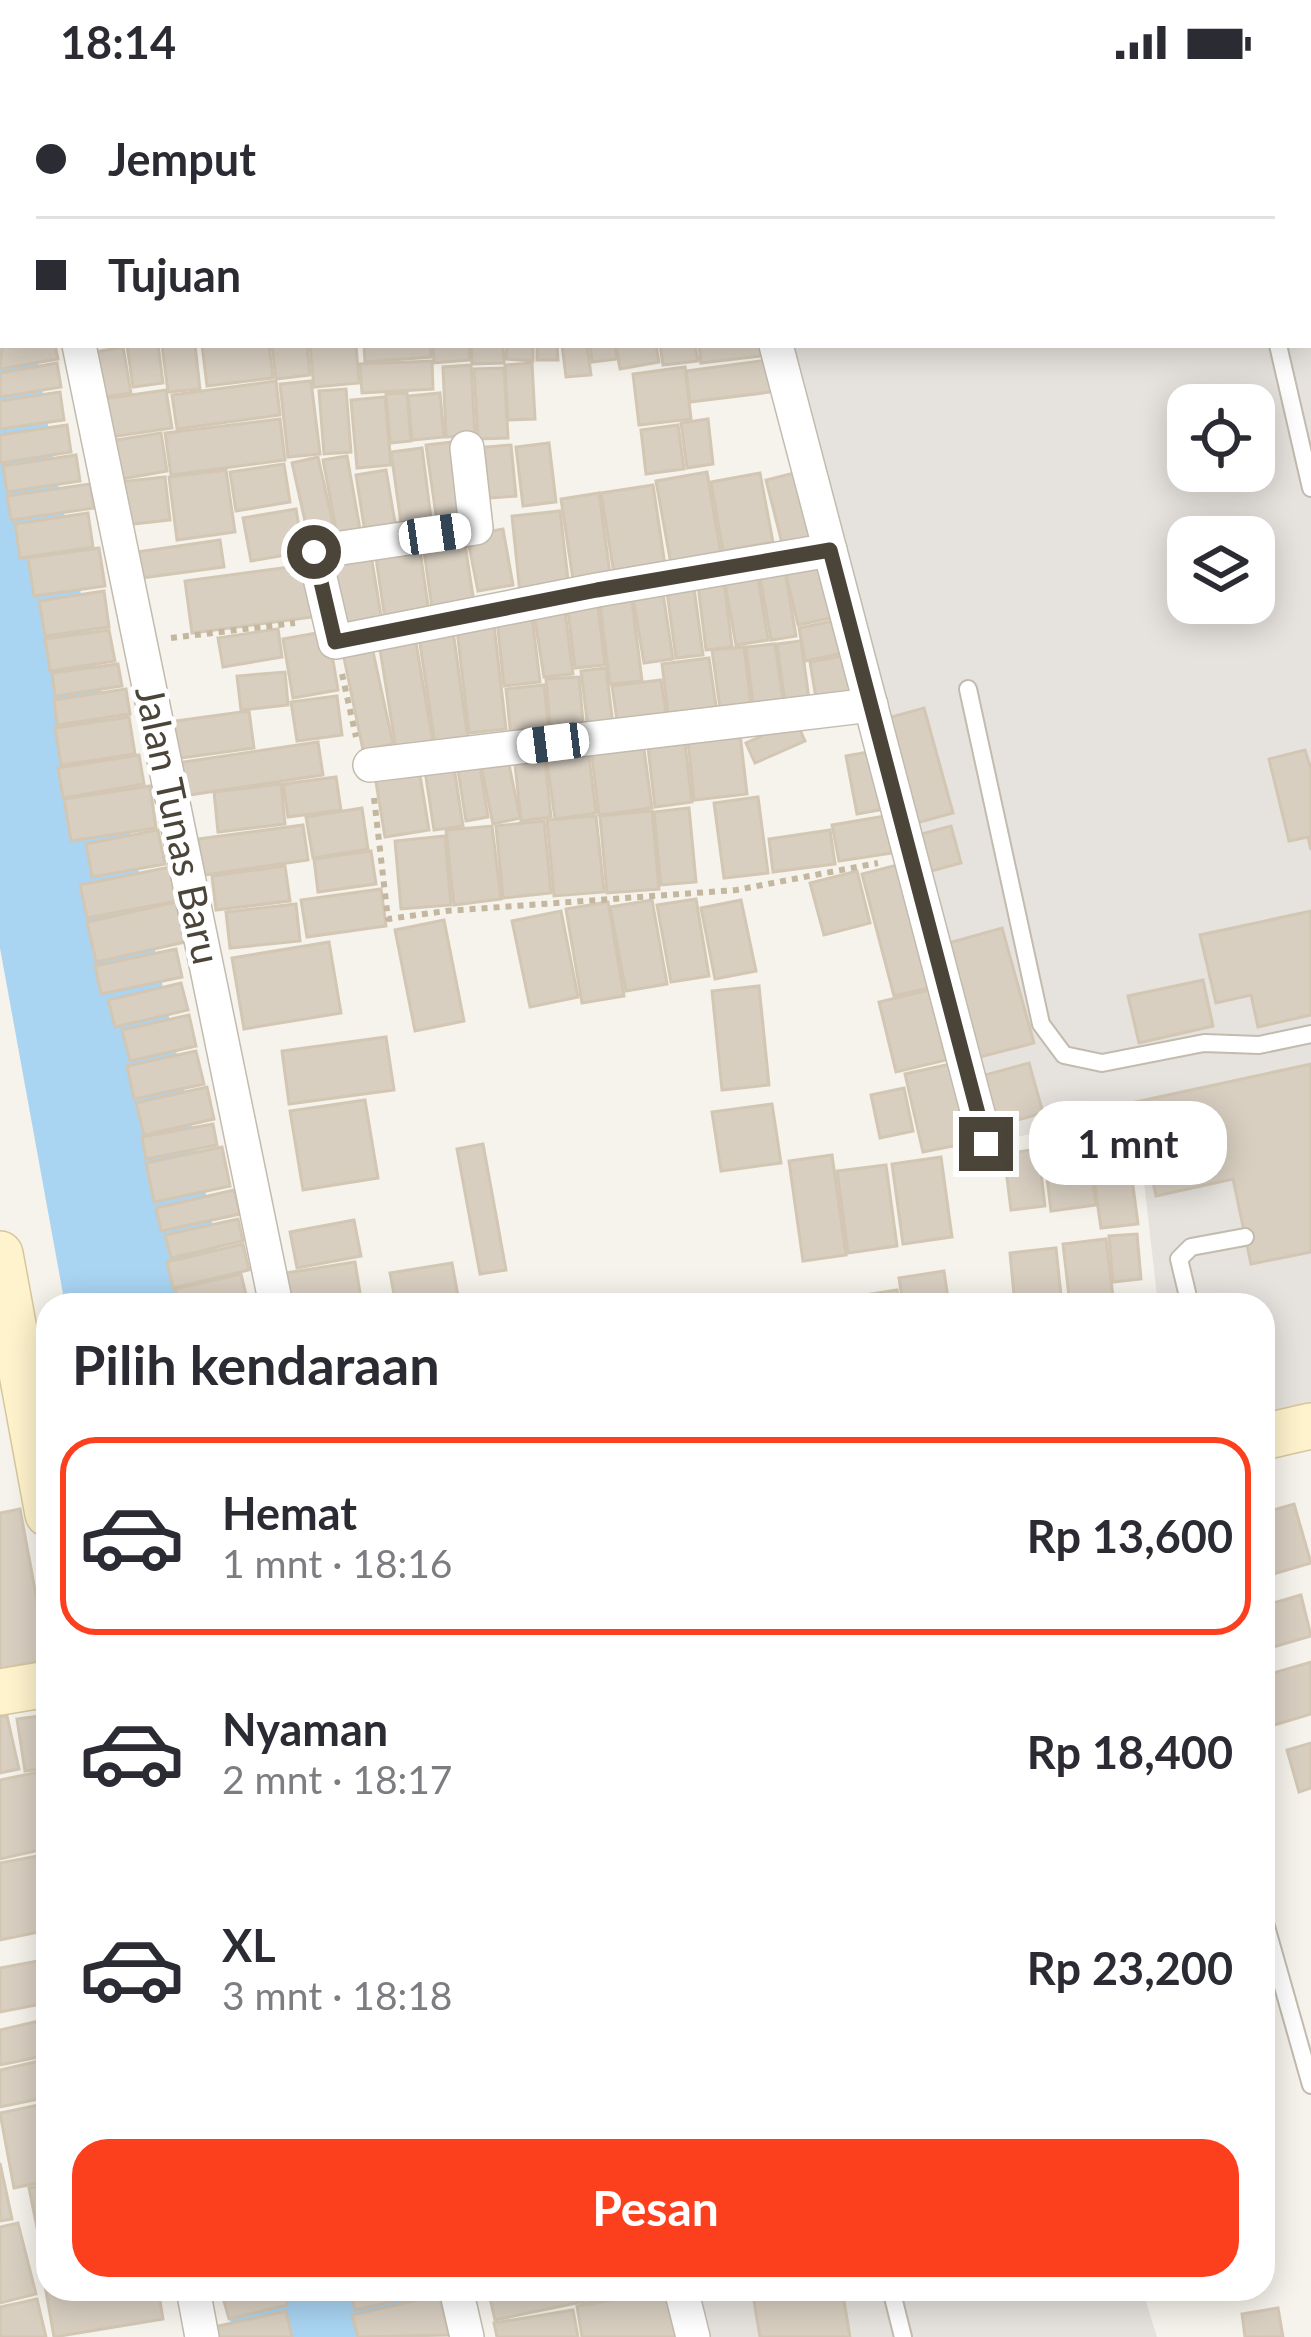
<!DOCTYPE html>
<html lang="id">
<meta charset="utf-8">
<style>
:root{--surface:#fff;--page:#f7f7f7;--text:#2b2b33;--muted:#7c7c81;--line:#e1e1e2;--accent:#fc3f1d}
body{margin:0;font-family:Lato,sans-serif;background:var(--page);color:var(--text);height:100vh;display:flex;flex-direction:column;font-size:45px;white-space:nowrap}
*{box-sizing:border-box;margin:0}
p{font-size:39px;color:var(--muted)}
.icon{flex:none;width:66px;height:66px;fill:none;stroke:currentColor;stroke-width:2;stroke-linecap:round;stroke-linejoin:round}
.map{position:relative;flex:1;overflow:hidden}
.sheet{position:absolute;left:36px;top:1209px;width:1239px;height:1008px;display:flex;flex-direction:column;background:var(--surface);border-radius:36px;box-shadow:0 6px 30px #0003}
.sheet>*{flex:none}
.hud{position:absolute;left:0px;top:0px;width:1311px;height:264px;box-shadow:0 6px 30px #0003;display:grid;align-content:center;height:264px;padding:0 36px;background:var(--surface)}
.tools{position:absolute;left:1167px;top:300px;display:grid;gap:24px}
.tools a{display:grid;place-items:center;width:108px;height:108px;border-radius:24px;background:var(--surface);box-shadow:0 6px 30px #0003;font-size:60px}
.end{position:absolute;width:54px;height:54px;margin:-27px;border:15px solid #4b4439;background:#fff;box-shadow:0 0 0 6px #fff}
.from{border-radius:50%}
.bubble{position:absolute;height:84px;border-radius:36px;background:var(--surface);box-shadow:0 6px 30px #0003;font-size:39px;font-weight:700;line-height:84px;text-align:center}
.car{position:absolute;width:36px;height:72px;margin:-36px -18px;border-radius:15px;box-shadow:0 0 9px 3px #0007;background:linear-gradient(#fff 24%,#345 0 40%,#fff 0 76%,#345 0 86%,#fff 0)}
.hud b{display:flex;align-items:center;gap:42px;height:114px;font-size:45px}
.hud b+b{border-top:3px solid var(--line)}
.hud i{width:30px;height:30px;background:var(--text)}
ul{padding:0;list-style:none}
li{display:flex;align-items:center;gap:36px;height:198px;margin:0 24px 18px;padding:0 12px;border:6px solid transparent;border-radius:36px}
li div{flex:1}
li b{display:block;font-size:45px}
li em{font-style:normal;font-weight:700}
li.on{border-color:var(--accent)}
li>.icon{width:108px;height:108px;stroke-width:1.5}
h2{padding:0 36px;font-size:54px;line-height:144px}
.cta{display:flex;gap:24px;margin-top:auto;padding:24px 36px}
.cta a{flex:1;height:138px;border-radius:36px;background:var(--accent);color:#fff;font-size:48px;font-weight:700;line-height:138px;text-align:center}
.status{display:flex;justify-content:space-between;align-items:center;height:84px;padding:0 60px;background:var(--surface);direction:ltr}
.status svg{height:33px;fill:currentColor}
.map>svg:first-child{display:block}
.industrial{fill:#e6e2dd;fill-rule:evenodd}
.water{fill:#a9d4f2}
.building{fill:#d8cfc1;stroke:#d3c7b4;stroke-width:3}
.lines{fill:none;stroke-linecap:round;stroke-linejoin:round}
.lane-casing{stroke:#c2bbae;stroke-width:20}
.street-casing{stroke:#c2bbae;stroke-width:36}
.secondary-casing{stroke:#d6c79b;stroke-width:48}
.path{stroke:#c4b79f;stroke-width:6;stroke-dasharray:6 6;stroke-linecap:butt}
.lane{stroke:#fff;stroke-width:16}
.street{stroke:#fff;stroke-width:33}
.secondary{stroke:#fff3cd;stroke-width:45}
.route{stroke:#4b4439;stroke-width:15}
.labels{text-anchor:middle;dominant-baseline:central;stroke-width:10;stroke-linejoin:round;paint-order:stroke}
.street-label{font-size:39px;fill:#4b4439;stroke:#fff}
</style>
<div class="status"><b>18:14</b><svg viewBox="0 0 49 12"><path d="M0 12V9h3v3zM5 12V6h3v6zM10 12V3h3v9zM15 12V0h3v12zM26 1h20v11H26zM47 4h2v5h-2z"/></svg></div>
<div class="map">
<svg width="1311" height="2253" viewBox="0 0 1311 2253">
<rect width="100%" height="100%" fill="#f6f3ec"/>
<g class="industrial">
<path d="M721,0H1311V1324L1263,1334V1221H1158L1136,1027L981,1061L782,261H1308V3H721ZM1188,321H1254V387H1188ZM1188,453H1254V519H1188Z"/>
<path d="M694,2205H1142L1157,2253H705Z"/>
</g>
<g class="water">
<path d="M0,56L3,261H35L56,390L229,1221H65L0,864Z"/>
<path d="M225,2205H419L429,2253H233Z"/>
</g>
<g class="building">
<path d="M3,255V261H55L58,275L0,285Z"/>
<path d="M127,261H158L163,299L133,303Z"/>
<path d="M162,261H195L200,305L168,308Z"/>
<path d="M202,261H269L273,294L207,302Z"/>
<path d="M272,261H307L310,291L276,295Z"/>
<path d="M310,261H356L359,299L314,303Z"/>
<path d="M364,261H430L431,273L365,278Z"/>
<path d="M433,261H469L470,276L434,279Z"/>
<path d="M471,261H503L504,279L472,280Z"/>
<path d="M507,261H533V277L506,275Z"/>
<path d="M537,261H557L558,276H537Z"/>
<path d="M562,261H587L591,291L566,293Z"/>
<path d="M590,261H615L617,275L592,278Z"/>
<path d="M616,261H656L659,278L620,285Z"/>
<path d="M660,261H695L698,277L663,281Z"/>
<path d="M699,261H760L761,272L701,279Z"/>
<path d="M123,263L131,309L97,314L90,269Z"/>
<path d="M767,276L771,308L690,318L686,287Z"/>
<path d="M432,277L433,305L362,309L360,280Z"/>
<path d="M57,279L61,303L0,313V289Z"/>
<path d="M532,279L535,335L508,336L505,281Z"/>
<path d="M471,281L475,352L446,353L443,283Z"/>
<path d="M685,283L691,335L639,341L633,290Z"/>
<path d="M504,284L508,354L478,355L474,285Z"/>
<path d="M276,297L280,331L177,345L172,311Z"/>
<path d="M311,297L320,370L288,373L280,300Z"/>
<path d="M346,305L351,368L324,370L319,307Z"/>
<path d="M166,306L172,344L103,354L97,316Z"/>
<path d="M60,308L64,336L0,345V317Z"/>
<path d="M407,309L411,357L390,359L386,310Z"/>
<path d="M440,309L444,353L412,356L408,312Z"/>
<path d="M385,313L391,381L357,384L351,316Z"/>
<path d="M280,335L285,376L171,391L165,349Z"/>
<path d="M708,335L713,380L687,384L681,339Z"/>
<path d="M67,341L71,368L0,379V351Z"/>
<path d="M678,341L684,385L646,390L641,346Z"/>
<path d="M161,349L167,387L116,396L110,357Z"/>
<path d="M461,357L471,433L437,438L426,361Z"/>
<path d="M549,359L556,418L523,422L516,363Z"/>
<path d="M511,361L516,412L478,415L474,364Z"/>
<path d="M422,364L432,442L402,446L391,368Z"/>
<path d="M76,371L80,397L7,408L3,382Z"/>
<path d="M347,372L361,451L338,456L323,376Z"/>
<path d="M318,373L337,458L311,464L292,379Z"/>
<path d="M284,380L290,418L236,427L230,388Z"/>
<path d="M226,386L235,448L177,456L169,393Z"/>
<path d="M386,386L397,450L366,455L356,391Z"/>
<path d="M802,387L821,463L785,471L766,396Z"/>
<path d="M707,388L722,477L672,486L656,397Z"/>
<path d="M760,389L773,458L723,467L711,398Z"/>
<path d="M165,393L170,436L124,441L119,398Z"/>
<path d="M90,400L94,424L11,436L7,412Z"/>
<path d="M653,401L666,488L615,496L601,409Z"/>
<path d="M599,409L611,497L574,502L561,415Z"/>
<path d="M296,425L303,468L251,477L243,434Z"/>
<path d="M560,427L569,504L520,509L512,432Z"/>
<path d="M88,429L93,463L20,474L15,440Z"/>
<path d="M503,445L513,501L478,507L467,452Z"/>
<path d="M464,454L475,525L433,531L423,460Z"/>
<path d="M220,456L224,483L134,495L130,469Z"/>
<path d="M419,460L430,535L386,542L375,467Z"/>
<path d="M99,464L105,502L34,512L28,474Z"/>
<path d="M370,465L383,544L337,552L324,472Z"/>
<path d="M821,474L835,533L798,541L784,482Z"/>
<path d="M313,480L320,532L192,549L185,497Z"/>
<path d="M784,482L796,552L771,556L759,487Z"/>
<path d="M758,494L768,556L736,561L725,499Z"/>
<path d="M724,497L732,563L706,566L698,501Z"/>
<path d="M662,503L673,575L644,579L632,507Z"/>
<path d="M694,504L703,571L676,574L667,508Z"/>
<path d="M104,507L109,543L45,552L39,517Z"/>
<path d="M631,509L642,597L610,600L599,513Z"/>
<path d="M598,523L605,581L575,584L568,527Z"/>
<path d="M565,527L573,590L544,593L534,530Z"/>
<path d="M532,533L540,598L504,602L497,536Z"/>
<path d="M837,536L843,569L805,577L799,544Z"/>
<path d="M494,541L506,645L469,649L457,546Z"/>
<path d="M278,545L282,573L223,583L218,554Z"/>
<path d="M109,546L115,577L50,587L45,555Z"/>
<path d="M328,547L338,606L293,614L283,555Z"/>
<path d="M453,547L468,655L435,660L419,553Z"/>
<path d="M415,553L433,659L396,665L379,559Z"/>
<path d="M801,557L809,615L785,618L777,560Z"/>
<path d="M775,560L783,615L753,619L746,563Z"/>
<path d="M372,563L393,660L363,666L343,569Z"/>
<path d="M744,563L751,621L720,624L712,566Z"/>
<path d="M848,571L855,614L817,620L810,578Z"/>
<path d="M709,574L717,629L669,636L662,580Z"/>
<path d="M118,580L122,602L55,612L52,589Z"/>
<path d="M606,584L613,641L588,644L581,587Z"/>
<path d="M285,588L288,621L241,626L237,592Z"/>
<path d="M579,593L584,649L551,652L546,595Z"/>
<path d="M661,596L667,636L618,643L612,602Z"/>
<path d="M544,601L549,649L511,653L506,605Z"/>
<path d="M126,605L130,630L57,641L54,616Z"/>
<path d="M337,612L342,651L297,657L291,618Z"/>
<path d="M924,624L953,729L913,740L884,635Z"/>
<path d="M249,627L254,664L173,675L168,638Z"/>
<path d="M129,633L135,670L61,681L55,644Z"/>
<path d="M796,637L805,657L755,679L746,659Z"/>
<path d="M739,641L747,710L694,716L687,647Z"/>
<path d="M684,651L692,718L655,723L647,655Z"/>
<path d="M318,658L323,691L183,712L177,679Z"/>
<path d="M643,658L652,724L599,731L591,665Z"/>
<path d="M588,665L596,729L555,735L546,670Z"/>
<path d="M506,666L520,734L493,740L479,671Z"/>
<path d="M1305,666L1311,685V766L1308,753L1289,757L1269,675Z"/>
<path d="M874,667L885,725L857,730L846,672Z"/>
<path d="M544,668L551,733L521,737L514,671Z"/>
<path d="M478,670L488,733L466,737L456,674Z"/>
<path d="M139,671L144,700L63,714L58,684Z"/>
<path d="M453,677L463,742L434,746L424,680Z"/>
<path d="M419,685L429,746L385,753L375,692Z"/>
<path d="M336,693L341,726L288,733L283,700Z"/>
<path d="M281,700L285,740L218,748L214,708Z"/>
<path d="M150,702L156,744L71,757L64,715Z"/>
<path d="M758,713L768,789L724,794L714,719Z"/>
<path d="M362,724L368,765L313,774L306,733Z"/>
<path d="M689,724L696,798L661,801L654,728Z"/>
<path d="M652,727L659,805L607,809L600,732Z"/>
<path d="M596,732L604,808L554,812L547,736Z"/>
<path d="M885,732L892,769L839,777L832,741Z"/>
<path d="M544,737L551,809L503,814L496,742Z"/>
<path d="M303,741L308,776L204,791L198,755Z"/>
<path d="M492,742L501,815L454,821L446,746Z"/>
<path d="M951,742L961,779L924,789L914,752Z"/>
<path d="M158,746L165,780L92,793L86,760Z"/>
<path d="M830,746L835,780L773,788L769,755Z"/>
<path d="M445,752L451,821L401,825L395,757Z"/>
<path d="M371,767L376,800L318,808L314,775Z"/>
<path d="M897,781L929,904L894,912L862,790Z"/>
<path d="M285,782L290,817L216,826L212,792Z"/>
<path d="M170,783L177,817L87,834L80,801Z"/>
<path d="M857,787L870,839L824,851L810,799Z"/>
<path d="M381,805L386,842L307,853L301,816Z"/>
<path d="M696,815L709,892L671,898L657,821Z"/>
<path d="M652,816L667,900L626,907L610,823Z"/>
<path d="M741,816L756,887L715,895L701,824Z"/>
<path d="M176,818L185,858L96,878L87,838Z"/>
<path d="M608,818L624,912L582,919L566,825Z"/>
<path d="M296,820L300,857L230,864L226,828Z"/>
<path d="M561,827L578,913L530,923L512,837Z"/>
<path d="M1311,827V931L1258,943L1251,911L1216,919L1200,851Z"/>
<path d="M444,836L464,937L415,947L395,846Z"/>
<path d="M1002,844L1034,959L976,974L945,860Z"/>
<path d="M329,858L341,929L244,945L232,874Z"/>
<path d="M176,865L182,893L101,910L95,882Z"/>
<path d="M1203,896L1213,942L1139,959L1128,912Z"/>
<path d="M181,899L188,926L115,943L108,916Z"/>
<path d="M759,902L769,1001L722,1006L712,907Z"/>
<path d="M929,906L946,976L896,988L879,918Z"/>
<path d="M189,931L196,962L130,977L122,946Z"/>
<path d="M386,953L394,1006L289,1020L282,967Z"/>
<path d="M196,967L204,1000L134,1015L127,982Z"/>
<path d="M955,979L973,1058L923,1068L905,990Z"/>
<path d="M1029,979L1043,1029L992,1043L978,993Z"/>
<path d="M1311,980V1168L1251,1180L1233,1095L1156,1112L1136,1018Z"/>
<path d="M207,1003L214,1035L144,1051L136,1019Z"/>
<path d="M904,1004L913,1047L880,1054L871,1011Z"/>
<path d="M365,1016L378,1094L303,1106L290,1027Z"/>
<path d="M772,1020L781,1079L721,1087L712,1028Z"/>
<path d="M1124,1035L1138,1140L1101,1144L1086,1040Z"/>
<path d="M213,1040L217,1061L146,1075L142,1053Z"/>
<path d="M1087,1054L1096,1121L1051,1127L1043,1060Z"/>
<path d="M483,1060L506,1186L480,1190L457,1065Z"/>
<path d="M222,1063L230,1102L154,1118L146,1079Z"/>
<path d="M1038,1065L1045,1122L1011,1126L1004,1070Z"/>
<path d="M832,1071L846,1171L803,1177L789,1077Z"/>
<path d="M941,1073L952,1153L903,1160L892,1080Z"/>
<path d="M886,1081L897,1162L848,1169L837,1087Z"/>
<path d="M234,1106L240,1130L161,1147L156,1124Z"/>
<path d="M238,1135L243,1157L171,1174L165,1151Z"/>
<path d="M354,1136L361,1172L297,1184L290,1148Z"/>
<path d="M1137,1150L1141,1195L1113,1198L1109,1152Z"/>
<path d="M1106,1155L1114,1221H1070L1063,1160Z"/>
<path d="M243,1160L249,1186L173,1204L167,1178Z"/>
<path d="M1056,1164L1062,1221H1015L1010,1169Z"/>
<path d="M355,1178L362,1221H291L286,1189Z"/>
<path d="M452,1179L458,1212L396,1221L390,1189Z"/>
<path d="M944,1187L949,1221H903L899,1194Z"/>
<path d="M241,1190L247,1215L221,1221H179L175,1205Z"/>
<path d="M897,1206L899,1221H854L852,1213Z"/>
<path d="M1294,1420L1311,1479L1263,1493V1429Z"/>
<path d="M20,1425L48,1576L0,1585V1429Z"/>
<path d="M1301,1511L1311,1552L1263,1566V1522Z"/>
<path d="M1311,1578V1630L1274,1641L1263,1592Z"/>
<path d="M48,1631V1684L25,1687L17,1635Z"/>
<path d="M7,1632L19,1685L0,1689V1633Z"/>
<path d="M1311,1659V1704L1299,1708L1287,1666Z"/>
<path d="M48,1686V1764L0,1775V1696Z"/>
<path d="M48,1770V1846L0,1856V1779Z"/>
<path d="M38,1877L46,1919L0,1928V1884Z"/>
<path d="M48,1935V1971L0,1981V1946Z"/>
<path d="M48,1975V2013L0,2023V1986Z"/>
<path d="M48,2019V2097L14,2104L0,2029Z"/>
<path d="M0,2079L12,2135L0,2137Z"/>
<path d="M48,2100V2172L43,2173L29,2104Z"/>
<path d="M18,2139L36,2210L0,2219V2143Z"/>
<path d="M48,2183V2205H158L163,2235L54,2253L42,2184Z"/>
<path d="M243,2205H283L287,2221L229,2235L222,2210Z"/>
<path d="M350,2205H438L439,2207L355,2226Z"/>
<path d="M488,2205H578L581,2218L495,2236Z"/>
<path d="M579,2205H645L583,2220Z"/>
<path d="M752,2205H842L850,2253H760Z"/>
<path d="M670,2207L678,2253H582L577,2222Z"/>
<path d="M439,2211L449,2251L358,2253L352,2231Z"/>
<path d="M37,2215L46,2253H0V2223Z"/>
<path d="M1278,2224L1283,2253H1245L1242,2230Z"/>
<path d="M573,2226L578,2253H497L494,2239Z"/>
<path d="M286,2227L292,2253H216L214,2243Z"/>
</g>
<g class="lines">
<g class="lane-casing">
<g id="lane">
<path d="M1235,0L1236,3"/>
<path d="M1280,0V3"/>
<path d="M1308,108L1311,120"/>
<path d="M1308,214L1311,212"/>
<path d="M1278,261L1311,404"/>
<path d="M968,605L1041,940L1064,971L1102,979L1204,959L1259,961L1311,950"/>
<path d="M1190,1221L1179,1175L1191,1163L1245,1153"/>
<path d="M1263,1832L1311,2001"/>
<path d="M891,2205L903,2253"/>
</g>
</g>
<g class="street-casing">
<g id="street">
<path d="M25,0L26,3"/>
<path d="M79,261L276,1221"/>
<path d="M776,261L986,1060"/>
<path d="M467,364L476,444L314,468L335,558L597,506L830,466"/>
<path d="M370,681L871,621"/>
<path d="M193,2205L202,2253"/>
<path d="M456,2205L467,2253"/>
<path d="M681,2205L693,2253"/>
</g>
</g>
<g class="secondary-casing">
<g id="secondary">
<path d="M0,1170L48,1430"/>
<path d="M1263,1353L1311,1342"/>
<path d="M0,1608L48,1600"/>
</g>
</g>
<g class="path">
<path d="M171,554L295,539"/>
<path d="M342,590L356,653"/>
<path d="M374,714L388,835L446,827L736,806L878,779"/>
</g>
<use href="#lane" class="lane"/>
<use href="#street" class="street"/>
<use href="#secondary" class="secondary"/>
</g>
<g class="lines">
<path class="route" d="M314,468L335,558L597,506L830,466L986,1060"/>
</g>
<g class="labels">
<g class="street-label">
<text transform="translate(179 741) rotate(78)">Jalan Tunas Baru</text>
</g>
</g>
</svg>
<div class="tools">
<a><svg class="icon" aria-label="locate" viewBox="0 0 24 24"><circle cx="12" cy="12" r="6"/><path d="M12 2v4M12 18v4M2 12h4M18 12h4"/></svg></a>
<a><svg class="icon" aria-label="layers" viewBox="0 0 24 24"><path d="M12 4l9 5-9 5-9-5zM3 14l9 5 9-5"/></svg></a>
</div>
<i class="end from" style="left:314px;top:468px"></i>
<i class="end" style="left:986px;top:1060px"></i>
<div class="bubble" style="left:1029px;top:1017px;width:198px">1 mnt</div>
<i class="car" style="left:435px;top:450px;rotate:82deg"></i>
<i class="car" style="left:553px;top:659px;rotate:263deg"></i>
<div class="hud">
<b><i class="from"></i>Jemput</b>
<b><i></i>Tujuan</b>
</div>
<section class="sheet">
<h2>Pilih kendaraan</h2>
<ul>
<li class="on"><svg class="icon" aria-label="car" viewBox="0 0 24 24"><path d="M5 17H2v-5l4-1 3-4h7l3 4 3 1v5h-3M9 17h6M6 11h13"/><circle cx="7" cy="17" r="2"/><circle cx="17" cy="17" r="2"/></svg><div><b>Hemat</b><p>1 mnt · 18:16</p></div><em>Rp 13,600</em></li>
<li><svg class="icon" aria-label="car" viewBox="0 0 24 24"><path d="M5 17H2v-5l4-1 3-4h7l3 4 3 1v5h-3M9 17h6M6 11h13"/><circle cx="7" cy="17" r="2"/><circle cx="17" cy="17" r="2"/></svg><div><b>Nyaman</b><p>2 mnt · 18:17</p></div><em>Rp 18,400</em></li>
<li><svg class="icon" aria-label="car" viewBox="0 0 24 24"><path d="M5 17H2v-5l4-1 3-4h7l3 4 3 1v5h-3M9 17h6M6 11h13"/><circle cx="7" cy="17" r="2"/><circle cx="17" cy="17" r="2"/></svg><div><b>XL</b><p>3 mnt · 18:18</p></div><em>Rp 23,200</em></li>
</ul>
<div class="cta"><a>Pesan</a></div>
</section>
</div>
